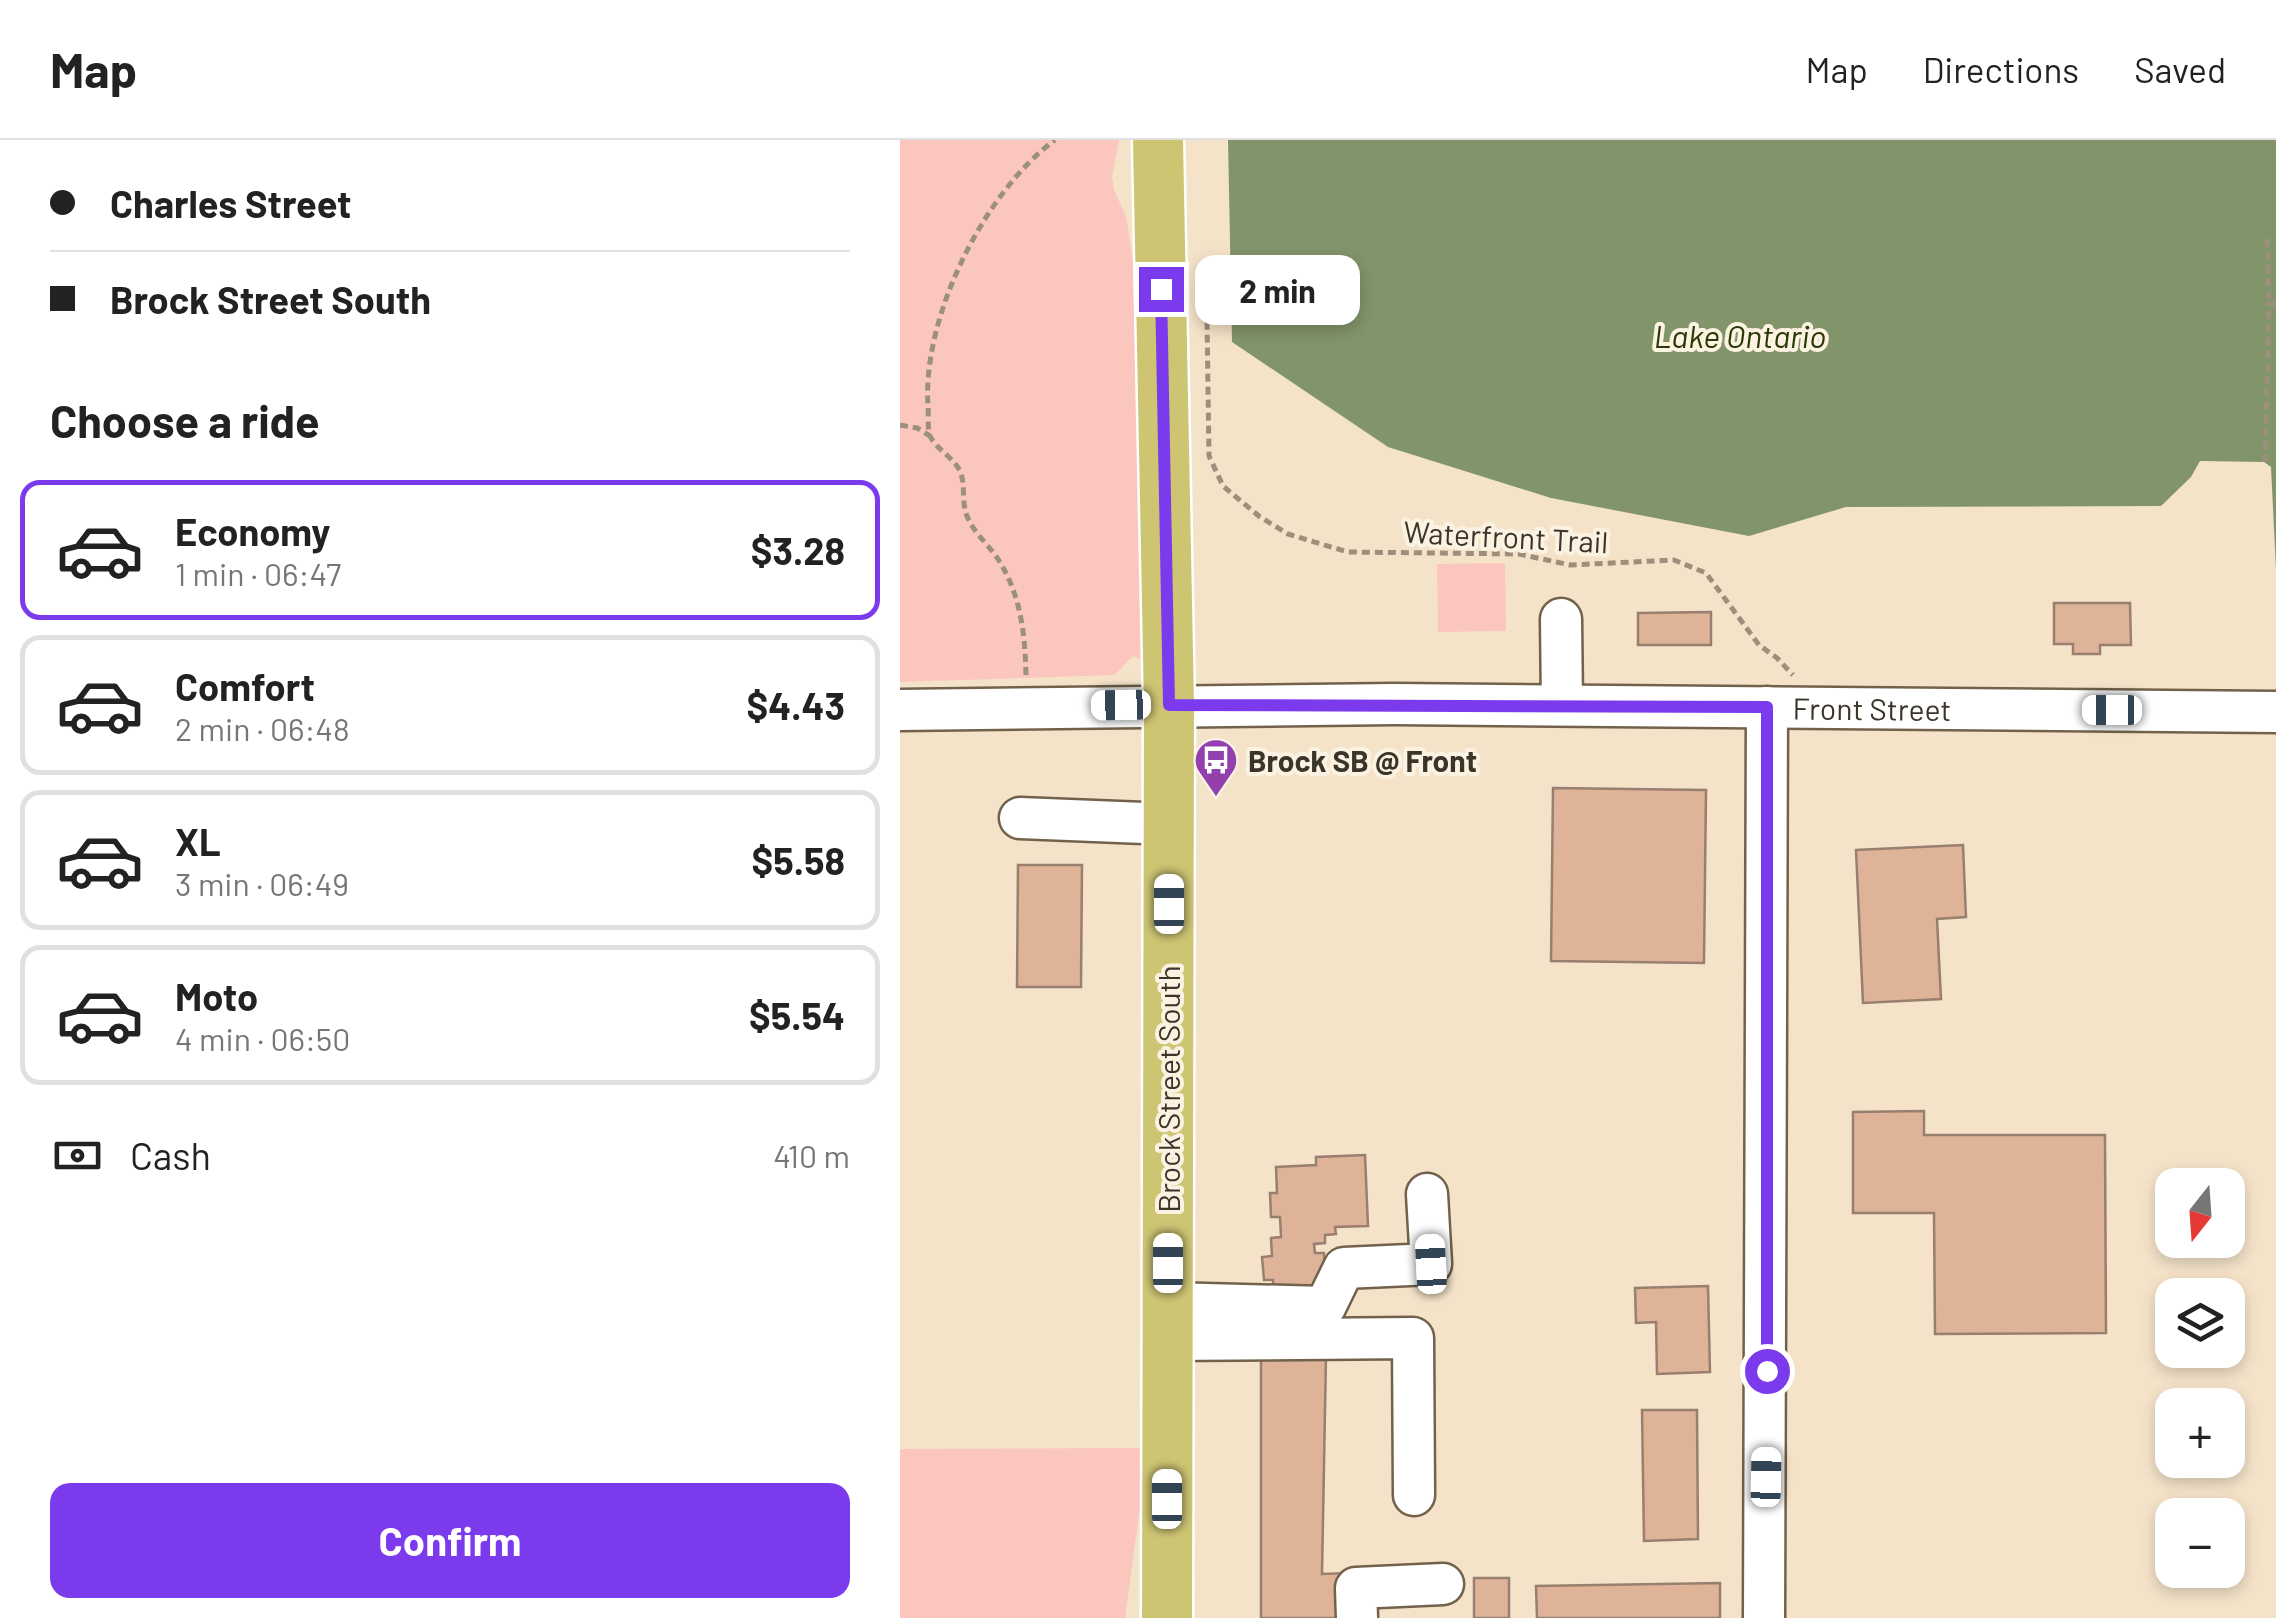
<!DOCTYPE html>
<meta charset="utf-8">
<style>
:root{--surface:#fff;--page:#f2f2f2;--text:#222;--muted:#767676;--line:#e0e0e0;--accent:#7c3aed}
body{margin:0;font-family:Barlow,sans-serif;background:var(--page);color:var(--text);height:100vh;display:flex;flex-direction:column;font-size:38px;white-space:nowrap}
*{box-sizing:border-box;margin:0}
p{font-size:32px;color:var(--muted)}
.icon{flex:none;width:55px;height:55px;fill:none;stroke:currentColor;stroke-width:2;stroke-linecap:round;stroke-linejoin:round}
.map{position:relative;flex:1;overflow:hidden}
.sheet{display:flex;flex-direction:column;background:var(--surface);width:900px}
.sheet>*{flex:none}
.banner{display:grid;align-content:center;height:220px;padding:0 50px;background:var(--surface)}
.needle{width:65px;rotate:197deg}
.buttons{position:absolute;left:1255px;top:1028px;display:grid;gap:20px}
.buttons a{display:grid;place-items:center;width:90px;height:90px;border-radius:20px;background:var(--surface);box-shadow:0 5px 15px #0003;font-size:50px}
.end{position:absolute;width:45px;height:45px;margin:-22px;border:12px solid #7c3aed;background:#fff;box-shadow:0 0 0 5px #fff}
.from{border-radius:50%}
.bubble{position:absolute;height:70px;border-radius:20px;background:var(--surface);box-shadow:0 5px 15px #0003;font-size:32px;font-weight:700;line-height:70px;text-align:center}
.car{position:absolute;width:30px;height:60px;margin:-30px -15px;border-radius:12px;box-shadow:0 0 8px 2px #0007;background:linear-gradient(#fff 24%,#345 0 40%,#fff 0 76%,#345 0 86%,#fff 0)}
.banner b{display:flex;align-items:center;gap:35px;height:95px;font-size:38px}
.banner b+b{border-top:2px solid var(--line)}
.banner i{width:25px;height:25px;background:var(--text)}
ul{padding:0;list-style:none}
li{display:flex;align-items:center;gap:30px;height:140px;margin:0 20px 15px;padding:0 30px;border:5px solid var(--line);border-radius:20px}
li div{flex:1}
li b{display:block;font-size:38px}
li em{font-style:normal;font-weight:700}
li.selected{border-color:var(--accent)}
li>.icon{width:90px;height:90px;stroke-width:1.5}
h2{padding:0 50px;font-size:45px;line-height:120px}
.pay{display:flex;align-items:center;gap:25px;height:110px;padding:0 50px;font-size:38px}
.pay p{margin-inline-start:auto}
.button{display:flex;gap:20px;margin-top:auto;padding:20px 50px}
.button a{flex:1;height:115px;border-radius:20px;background:var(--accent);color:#fff;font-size:40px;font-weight:700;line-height:115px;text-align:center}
header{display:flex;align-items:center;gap:60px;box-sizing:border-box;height:140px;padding:0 50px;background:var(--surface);border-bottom:2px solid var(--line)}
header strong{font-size:48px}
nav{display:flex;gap:55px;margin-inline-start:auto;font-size:35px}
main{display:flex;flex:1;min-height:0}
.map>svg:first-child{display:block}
.green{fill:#fbc6be}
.water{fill:#82946a}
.building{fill:#deb397;stroke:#997f6f;stroke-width:2.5}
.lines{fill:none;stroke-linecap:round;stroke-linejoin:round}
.minor-casing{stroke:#72624b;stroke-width:45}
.major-casing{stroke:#fff;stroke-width:55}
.path{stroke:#9c907d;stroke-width:5;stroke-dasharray:8 5;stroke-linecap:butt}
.minor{stroke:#fff;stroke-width:40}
.major{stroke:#cec573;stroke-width:50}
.route{stroke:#7c3aed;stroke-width:12}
.labels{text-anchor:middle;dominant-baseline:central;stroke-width:8;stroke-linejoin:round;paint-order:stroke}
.street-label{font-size:30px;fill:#3a3429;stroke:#fcf2e2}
.poi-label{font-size:30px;font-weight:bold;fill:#3a3429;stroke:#fcf2e2;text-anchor:start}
.water-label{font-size:32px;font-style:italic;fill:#283806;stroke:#fcf2e2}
</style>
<header>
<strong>Map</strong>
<nav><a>Map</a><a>Directions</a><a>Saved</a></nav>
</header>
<main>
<section class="sheet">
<div class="banner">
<b><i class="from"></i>Charles Street</b>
<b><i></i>Brock Street South</b>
</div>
<h2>Choose a ride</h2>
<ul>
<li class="selected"><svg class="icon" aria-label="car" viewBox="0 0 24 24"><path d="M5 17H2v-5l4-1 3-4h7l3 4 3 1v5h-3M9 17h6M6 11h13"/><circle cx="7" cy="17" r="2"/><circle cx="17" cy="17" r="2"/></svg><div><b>Economy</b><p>1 min · 06:47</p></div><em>$3.28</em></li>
<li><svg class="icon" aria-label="car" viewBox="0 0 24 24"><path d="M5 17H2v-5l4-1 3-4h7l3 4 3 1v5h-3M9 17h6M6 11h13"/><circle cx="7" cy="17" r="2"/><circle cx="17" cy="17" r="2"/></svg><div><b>Comfort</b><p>2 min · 06:48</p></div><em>$4.43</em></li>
<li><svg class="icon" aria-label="car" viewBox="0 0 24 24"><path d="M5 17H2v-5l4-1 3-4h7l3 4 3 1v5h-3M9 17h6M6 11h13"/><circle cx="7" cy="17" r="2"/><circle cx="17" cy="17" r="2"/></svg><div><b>XL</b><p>3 min · 06:49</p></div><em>$5.58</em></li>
<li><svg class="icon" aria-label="car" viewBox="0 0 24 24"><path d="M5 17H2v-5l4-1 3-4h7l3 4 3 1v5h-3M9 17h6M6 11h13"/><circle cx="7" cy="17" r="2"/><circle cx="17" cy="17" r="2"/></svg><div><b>Moto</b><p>4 min · 06:50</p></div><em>$5.54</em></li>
</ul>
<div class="pay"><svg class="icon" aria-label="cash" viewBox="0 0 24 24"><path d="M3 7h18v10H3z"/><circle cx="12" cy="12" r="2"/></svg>Cash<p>410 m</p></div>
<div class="button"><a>Confirm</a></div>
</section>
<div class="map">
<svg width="1376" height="1478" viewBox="0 0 1376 1478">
<rect width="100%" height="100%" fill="#f5e3c9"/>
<g class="green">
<path d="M0,0H219L212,37L214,50L226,76L233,120L236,194L241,223L244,520L233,516L215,535L0,542Z"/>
<path d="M605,423L606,491L538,492L537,424Z"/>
<path d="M248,1308L225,1478H0V1309Z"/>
</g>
<path class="water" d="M328,0H1376V430L1371,327L1364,322L1300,321L1291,337L1261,366L946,367L849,396L651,358L488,307L332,202Z"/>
<g class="building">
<path d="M1154,463H1230L1231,505H1200V514H1173V504H1154Z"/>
<path d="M811,472V505H738V473Z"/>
<path d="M653,648L806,650L804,823L651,821Z"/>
<path d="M1063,705L1066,777L1037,779L1041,859L963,863L956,710Z"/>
<path d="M118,725H182L181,847H117Z"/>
<path d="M1024,971V995H1205L1206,1193L1035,1194L1034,1073H953V972Z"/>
<path d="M465,1015L468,1086L435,1087L436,1094L425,1095V1103L414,1104L415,1113H424L426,1144L375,1165L373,1140H364L362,1117L372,1116L371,1098L381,1097L380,1077H371L370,1053H377L376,1027L416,1025V1017Z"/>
<path d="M808,1146L810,1232L757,1234L756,1182L736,1183L735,1148Z"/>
<path d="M361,1214L426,1216L422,1434L448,1433L449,1478H361Z"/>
<path d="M742,1270H797L798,1399L744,1401Z"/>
<rect x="574" y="1438" width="35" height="40"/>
<path d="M820,1443V1478H637L636,1446Z"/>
</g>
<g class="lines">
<g class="minor-casing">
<g id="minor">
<path d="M661,479L662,565"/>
<path id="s1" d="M0,570L494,564L1376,572"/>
<path d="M120,678L269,684"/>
<path d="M268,1163L425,1167L444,1128L531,1124L527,1054"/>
<path d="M267,1200L513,1198L514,1355"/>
<path d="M457,1478L456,1448L543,1444"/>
<path d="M864,1478L867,567"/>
</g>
</g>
<g class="major-casing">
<path id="major" d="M258,0L269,565L267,1478"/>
</g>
<g class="path">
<path d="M1367,99L1369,164"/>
<path d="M302,143L307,180L309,316L323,346L360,377L388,394L448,412L619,414L670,425L774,420L806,433L859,505L877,518L893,535"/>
<path d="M0,285L17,288L30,296"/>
<path d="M1365,322L1369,164H1376"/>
<path d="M126,535C125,494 121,455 98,419C88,404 73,392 67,376C61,361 66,345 60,331C53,317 36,309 30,296C27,289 29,274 28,266C22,178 84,52 155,0"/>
</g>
<use href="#minor" class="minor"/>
<use href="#major" class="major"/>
</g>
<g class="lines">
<path class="route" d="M261,149L269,565L867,567V1231"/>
</g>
<defs>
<g id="bus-pin" transform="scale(2.25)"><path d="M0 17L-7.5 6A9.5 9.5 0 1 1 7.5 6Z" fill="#9340ae" stroke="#fcf2e2"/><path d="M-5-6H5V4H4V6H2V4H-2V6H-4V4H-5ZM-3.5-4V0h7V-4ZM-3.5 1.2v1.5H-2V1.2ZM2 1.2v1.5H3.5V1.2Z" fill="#fff"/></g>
</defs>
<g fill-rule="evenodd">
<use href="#bus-pin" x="316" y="620"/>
</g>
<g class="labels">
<g class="street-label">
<text transform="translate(606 396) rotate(3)">Waterfront Trail</text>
<text stroke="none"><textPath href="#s1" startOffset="972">Front Street</textPath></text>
<text transform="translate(268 949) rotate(-90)">Brock Street South</text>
</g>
<g class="poi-label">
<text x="348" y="620">Brock SB @ Front</text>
</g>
<g class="water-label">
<text x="840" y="195">Lake Ontario</text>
</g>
</g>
</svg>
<div class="buttons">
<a><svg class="needle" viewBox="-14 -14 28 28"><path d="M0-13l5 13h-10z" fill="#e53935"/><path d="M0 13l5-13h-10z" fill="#767676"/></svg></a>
<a><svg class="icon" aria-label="layers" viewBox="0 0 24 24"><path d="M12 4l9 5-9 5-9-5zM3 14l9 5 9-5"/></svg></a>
<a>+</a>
<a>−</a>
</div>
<i class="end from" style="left:867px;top:1231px"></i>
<i class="end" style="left:261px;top:149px"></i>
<div class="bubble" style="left:295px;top:115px;width:165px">2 min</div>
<i class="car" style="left:221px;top:565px;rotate:269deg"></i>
<i class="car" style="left:1212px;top:570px;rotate:270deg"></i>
<i class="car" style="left:269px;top:764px;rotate:0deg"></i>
<i class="car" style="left:268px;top:1123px;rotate:0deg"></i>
<i class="car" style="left:531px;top:1124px;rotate:357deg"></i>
<i class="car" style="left:866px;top:1337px;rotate:1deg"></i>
<i class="car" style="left:267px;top:1359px;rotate:0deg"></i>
</div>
</main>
